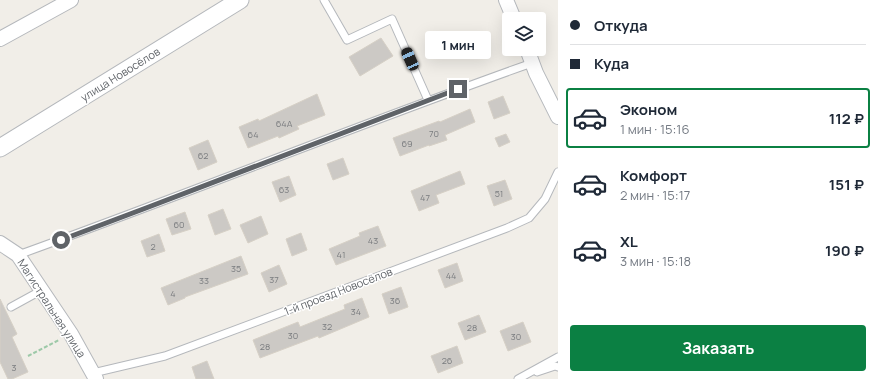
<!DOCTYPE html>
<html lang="ru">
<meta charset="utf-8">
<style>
:root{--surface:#fff;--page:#f2f2f3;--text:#1f2937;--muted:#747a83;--line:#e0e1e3;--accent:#0b8043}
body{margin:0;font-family:Manrope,sans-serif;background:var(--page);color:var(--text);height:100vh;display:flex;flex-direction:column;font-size:15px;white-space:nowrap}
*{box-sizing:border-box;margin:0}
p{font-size:13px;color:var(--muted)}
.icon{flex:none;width:22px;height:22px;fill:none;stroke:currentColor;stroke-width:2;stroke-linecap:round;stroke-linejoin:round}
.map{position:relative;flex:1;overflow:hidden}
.panel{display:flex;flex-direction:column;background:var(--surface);width:320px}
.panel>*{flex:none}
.top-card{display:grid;align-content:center;height:88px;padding:0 12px;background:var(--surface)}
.fabs{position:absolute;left:502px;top:12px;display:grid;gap:8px}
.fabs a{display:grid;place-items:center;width:44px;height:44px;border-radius:4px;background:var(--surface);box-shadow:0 4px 16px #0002;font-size:20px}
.end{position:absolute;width:18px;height:18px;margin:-9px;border:5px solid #5f6368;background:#fff;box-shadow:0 0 0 2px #fff}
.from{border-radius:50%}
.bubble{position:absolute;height:28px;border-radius:4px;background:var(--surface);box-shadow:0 4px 16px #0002;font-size:13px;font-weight:700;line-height:28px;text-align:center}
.car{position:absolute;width:12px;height:24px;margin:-12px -6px;border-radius:5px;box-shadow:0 0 3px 1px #0007;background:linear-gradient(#222 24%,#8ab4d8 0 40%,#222 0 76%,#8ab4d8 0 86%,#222 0)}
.top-card b{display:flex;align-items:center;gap:14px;height:38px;font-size:15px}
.top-card b+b{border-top:1px solid var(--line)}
.top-card i{width:10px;height:10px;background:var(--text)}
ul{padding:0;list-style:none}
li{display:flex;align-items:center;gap:12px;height:60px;margin:0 8px 6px;padding:0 4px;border:2px solid transparent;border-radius:4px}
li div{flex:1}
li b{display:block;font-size:15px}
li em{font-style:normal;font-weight:700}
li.selected{border-color:var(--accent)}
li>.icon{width:36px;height:36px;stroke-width:1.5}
.action{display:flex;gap:8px;margin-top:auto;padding:8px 12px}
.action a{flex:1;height:46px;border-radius:4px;background:var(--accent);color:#fff;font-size:16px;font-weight:700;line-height:46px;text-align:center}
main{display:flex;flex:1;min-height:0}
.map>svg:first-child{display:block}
.building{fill:#ccc9c5;stroke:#d6d0c6}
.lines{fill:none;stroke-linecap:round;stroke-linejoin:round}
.service-casing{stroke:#b5b8bc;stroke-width:9}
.minor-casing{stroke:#b5b8bc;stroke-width:16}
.tertiary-casing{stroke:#b5b8bc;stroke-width:19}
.path{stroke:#9dc9a8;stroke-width:2;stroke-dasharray:4 2;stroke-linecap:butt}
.service{stroke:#fff;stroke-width:7}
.minor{stroke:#fff;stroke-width:14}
.tertiary{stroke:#fff;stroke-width:17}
.route{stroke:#5f6368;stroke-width:5}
.labels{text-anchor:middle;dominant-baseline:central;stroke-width:3;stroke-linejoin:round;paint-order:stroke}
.number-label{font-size:9px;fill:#7a7c7f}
.street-label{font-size:11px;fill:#5f6368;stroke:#fff}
</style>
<main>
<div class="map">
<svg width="558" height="379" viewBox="0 0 558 379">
<rect width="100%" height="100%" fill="#f1eee8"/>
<g class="building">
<path d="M381,38L393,56L360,76L349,57Z"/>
<path d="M317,94L325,115L297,126L299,129L279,138L278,136L248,148L239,127L258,119L259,121Z"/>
<path d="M503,96L510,113L494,119L488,102Z"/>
<path d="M470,109L475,122L445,135L447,140L429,146V145L400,156L393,138L439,121L440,122Z"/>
<path d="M506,134L510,142L499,147L495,138Z"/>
<path d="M208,140L217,162L198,170L189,148Z"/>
<path d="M343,158L349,174L333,180L327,164Z"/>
<path d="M460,171L465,184L436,195L439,203L419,211L411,191Z"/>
<path d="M289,176L296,195L280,202L272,182Z"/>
<path d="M505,180L512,199L494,206L487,186Z"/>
<path d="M223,209L231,229L215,235L208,215Z"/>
<path d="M185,212L191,229L172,235L166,219Z"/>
<path d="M261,216L268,234L248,243L240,225Z"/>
<path d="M378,226L386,246L336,265L329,249L360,236L359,233Z"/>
<path d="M301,233L307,250L292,256L286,239Z"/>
<path d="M159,234L165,251L147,257L141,241Z"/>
<path d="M241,256L248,274L185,297V298L168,305L161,288Z"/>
<path d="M457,263L463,281L445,288L438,270Z"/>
<path d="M279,265L287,284L269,292L261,273Z"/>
<path d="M401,287L408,307L389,314L382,294Z"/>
<path d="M362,298L369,317L319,338L318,336L260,358L253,340L298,322L300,327L345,309L344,305Z"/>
<path d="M0,299L17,334L12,337L28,372L12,379H8L0,362Z"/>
<path d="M479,315L486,332L465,340L458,323Z"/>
<path d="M523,322L531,342L508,351L500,331Z"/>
<path d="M457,346L463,363L438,373L431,356Z"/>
<path d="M207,361L214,379H196L192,367Z"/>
</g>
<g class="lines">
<g class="service-casing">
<g id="service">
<path d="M324,0L347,40L392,19L428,100"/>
<path d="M18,255C190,193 360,124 532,63"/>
<path d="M11,307L42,290"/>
<path d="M537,372L555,366L558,367"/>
<path d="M93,373L165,356L507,228L529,218L545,199L558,172"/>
<path d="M518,379L558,357"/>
</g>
</g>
<g class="minor-casing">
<g id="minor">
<path d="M506,0L514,19"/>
<path d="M0,39L71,0"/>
<path d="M527,49L536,73L558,117"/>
<path d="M0,243L18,255L71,334L96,379"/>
</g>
</g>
<g class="tertiary-casing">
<path id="tertiary" d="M0,148L240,0"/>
</g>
<path class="path" d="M28,356L59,340"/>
<use href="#service" class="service"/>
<use href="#minor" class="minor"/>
<use href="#tertiary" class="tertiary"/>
</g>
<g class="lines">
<path class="route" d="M61,240L146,208L458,89"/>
</g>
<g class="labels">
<g class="number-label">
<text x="284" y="123">64А</text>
<text x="434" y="133">70</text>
<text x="253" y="134">64</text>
<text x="407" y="143">69</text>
<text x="203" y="155">62</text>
<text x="284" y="189">63</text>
<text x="499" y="193">51</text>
<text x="425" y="197">47</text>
<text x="179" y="224">60</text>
<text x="373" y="240">43</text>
<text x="153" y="246">2</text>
<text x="341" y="254">41</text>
<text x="236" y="268">35</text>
<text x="451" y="275">44</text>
<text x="274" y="279">37</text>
<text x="204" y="280">33</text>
<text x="173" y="293">4</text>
<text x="395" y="300">36</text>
<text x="356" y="311">34</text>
<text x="327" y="326">32</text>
<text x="472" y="327">28</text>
<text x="293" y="335">30</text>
<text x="516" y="336">30</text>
<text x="265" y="346">28</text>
<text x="447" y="360">26</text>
<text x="14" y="367">3</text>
</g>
<g class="street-label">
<text transform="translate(120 74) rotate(-32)">улица Новосёлов</text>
<text transform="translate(338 291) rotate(-21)">1-й проезд Новосёлов</text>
<text transform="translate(52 308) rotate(57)">Магистральная улица</text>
</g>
</g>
</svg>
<div class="fabs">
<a><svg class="icon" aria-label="layers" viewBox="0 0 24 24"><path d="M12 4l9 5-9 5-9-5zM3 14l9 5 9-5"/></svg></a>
</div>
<i class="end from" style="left:61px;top:240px"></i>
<i class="end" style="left:458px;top:89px"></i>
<div class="bubble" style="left:425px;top:31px;width:66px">1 мин</div>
<i class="car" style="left:410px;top:59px;rotate:336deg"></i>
</div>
<section class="panel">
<div class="top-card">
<b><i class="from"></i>Откуда</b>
<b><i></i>Куда</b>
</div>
<ul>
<li class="selected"><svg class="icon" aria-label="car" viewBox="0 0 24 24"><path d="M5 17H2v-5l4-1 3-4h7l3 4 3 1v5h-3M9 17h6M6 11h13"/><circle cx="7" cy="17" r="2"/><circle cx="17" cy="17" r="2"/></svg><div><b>Эконом</b><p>1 мин · 15:16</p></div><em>112 ₽</em></li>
<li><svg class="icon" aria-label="car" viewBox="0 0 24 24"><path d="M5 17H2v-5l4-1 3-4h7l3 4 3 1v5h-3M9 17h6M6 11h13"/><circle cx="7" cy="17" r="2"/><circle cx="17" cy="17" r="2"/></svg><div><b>Комфорт</b><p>2 мин · 15:17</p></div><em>151 ₽</em></li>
<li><svg class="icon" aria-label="car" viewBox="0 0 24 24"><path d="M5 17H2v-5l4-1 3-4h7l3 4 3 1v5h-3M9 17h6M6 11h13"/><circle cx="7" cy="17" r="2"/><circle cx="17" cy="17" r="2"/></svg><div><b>XL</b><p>3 мин · 15:18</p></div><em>190 ₽</em></li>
</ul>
<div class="action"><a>Заказать</a></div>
</section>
</main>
